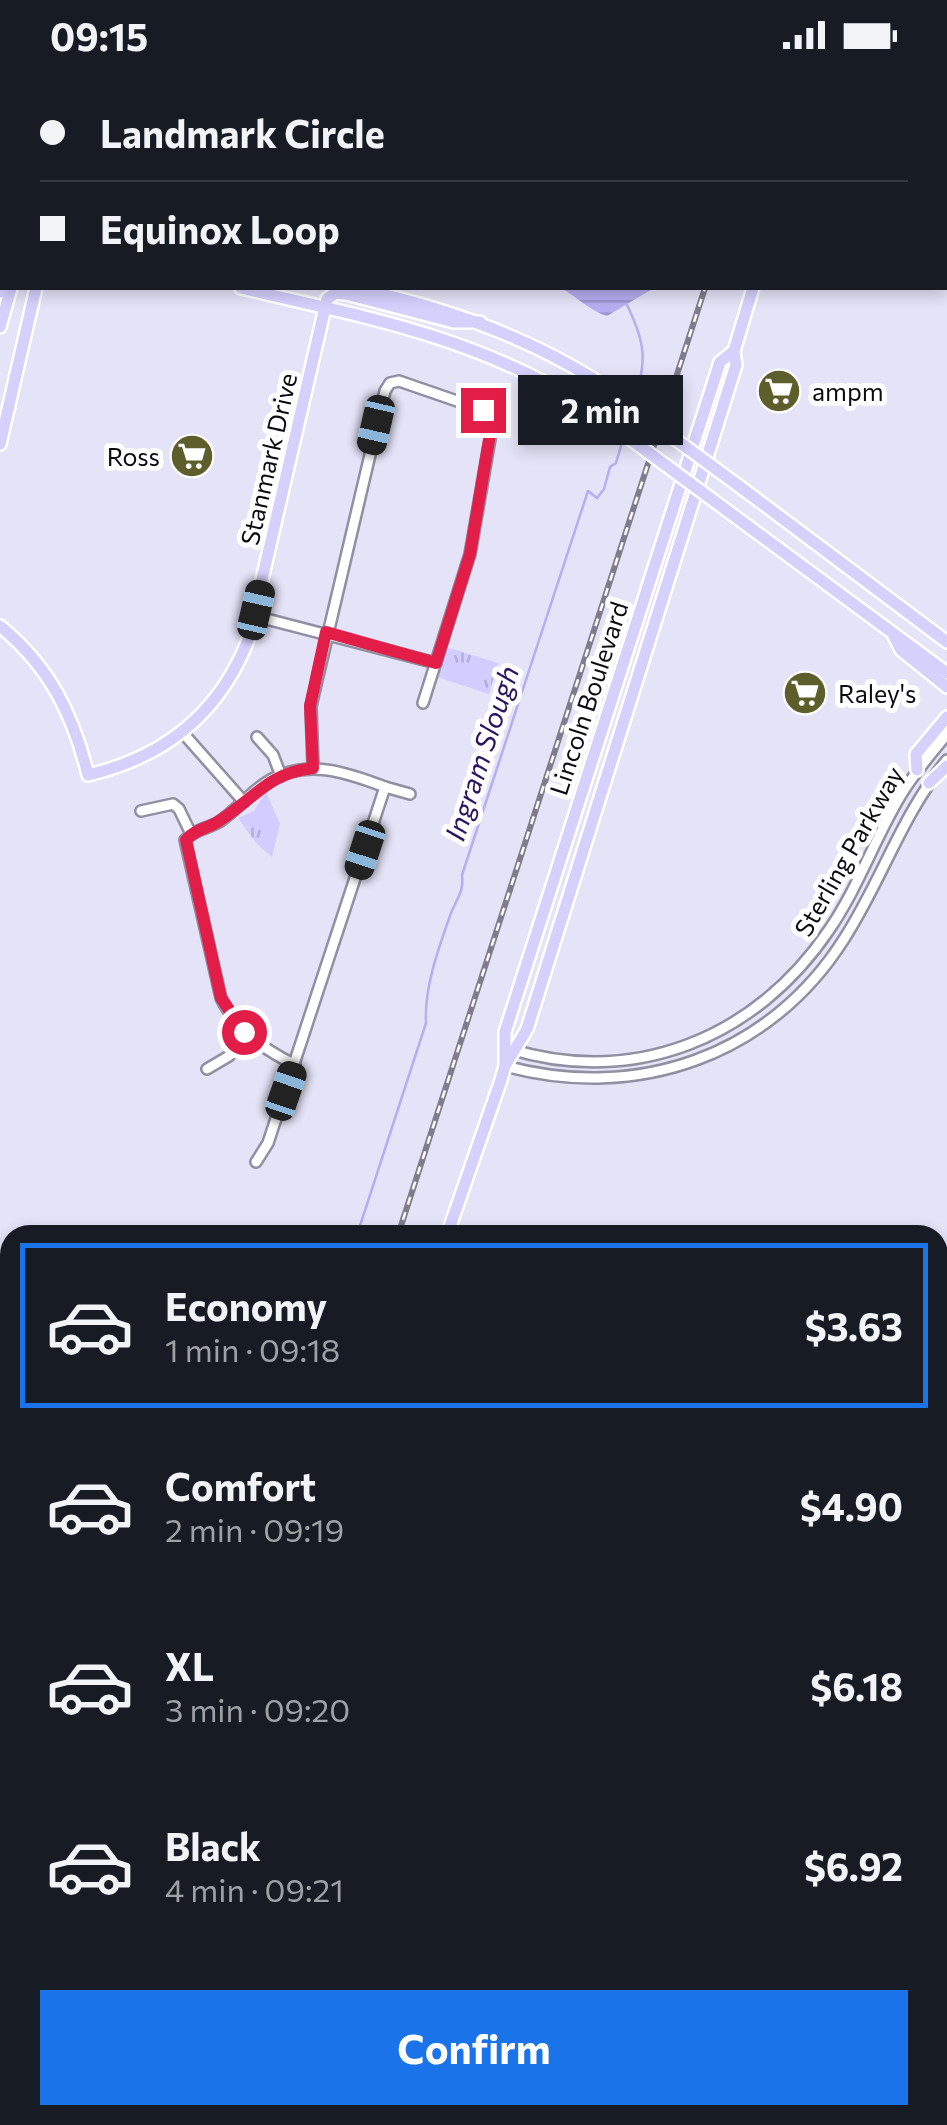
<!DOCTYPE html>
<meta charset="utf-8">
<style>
:root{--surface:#171b24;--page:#242831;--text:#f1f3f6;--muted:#9ea1a6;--line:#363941;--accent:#1a73e8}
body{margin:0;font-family:Commissioner,sans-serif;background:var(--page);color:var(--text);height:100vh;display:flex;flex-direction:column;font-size:38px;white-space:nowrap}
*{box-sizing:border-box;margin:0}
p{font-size:32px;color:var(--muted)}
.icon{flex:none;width:55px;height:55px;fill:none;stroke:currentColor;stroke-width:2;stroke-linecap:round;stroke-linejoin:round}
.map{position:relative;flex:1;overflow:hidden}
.sheet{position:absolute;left:0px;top:1155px;width:948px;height:900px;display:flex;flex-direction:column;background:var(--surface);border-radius:30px 30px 0 0;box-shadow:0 5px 15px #0003}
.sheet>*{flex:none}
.banner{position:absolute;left:0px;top:0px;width:948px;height:220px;box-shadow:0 5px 15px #0003;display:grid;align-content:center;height:220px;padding:0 40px;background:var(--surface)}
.end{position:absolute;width:45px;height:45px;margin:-22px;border:12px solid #e11d48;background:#fff;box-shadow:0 0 0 5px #fff}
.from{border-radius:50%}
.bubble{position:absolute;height:70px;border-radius:0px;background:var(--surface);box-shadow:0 5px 15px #0003;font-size:32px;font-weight:700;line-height:70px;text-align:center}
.car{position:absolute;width:30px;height:60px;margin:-30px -15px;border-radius:12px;box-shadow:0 0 8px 2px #0007;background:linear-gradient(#222 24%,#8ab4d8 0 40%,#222 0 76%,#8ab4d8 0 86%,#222 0)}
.banner b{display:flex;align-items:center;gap:35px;height:95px;font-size:38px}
.banner b+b{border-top:2px solid var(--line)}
.banner i{width:25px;height:25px;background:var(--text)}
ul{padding:18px 0 0;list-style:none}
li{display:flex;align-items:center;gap:30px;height:165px;margin:0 20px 15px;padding:0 20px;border:5px solid transparent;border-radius:0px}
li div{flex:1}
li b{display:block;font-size:38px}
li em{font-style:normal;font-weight:700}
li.current{border-color:var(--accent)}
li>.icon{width:90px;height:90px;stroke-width:1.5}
.action{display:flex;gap:20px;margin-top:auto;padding:20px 40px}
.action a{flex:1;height:115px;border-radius:0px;background:var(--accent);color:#fff;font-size:40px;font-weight:700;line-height:115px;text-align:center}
.status{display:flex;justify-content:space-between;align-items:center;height:70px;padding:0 50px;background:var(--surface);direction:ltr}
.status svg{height:28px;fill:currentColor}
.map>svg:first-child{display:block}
.wetland{fill:url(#wetland-marsh)}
.park{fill:url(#park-tufts)}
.water{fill:url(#water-rules)}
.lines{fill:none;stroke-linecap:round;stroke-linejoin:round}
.stream{stroke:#b6aef0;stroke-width:2.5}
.minor-casing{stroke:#918fa2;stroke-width:14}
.major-casing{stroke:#fff;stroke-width:16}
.highway-casing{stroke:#fff;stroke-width:18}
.minor{stroke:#fff;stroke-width:9}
.major{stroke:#d6d0fd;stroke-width:11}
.highway{stroke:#bab0fb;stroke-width:12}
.rail-casing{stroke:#7f7d8b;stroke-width:6}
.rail{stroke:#fff;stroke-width:2.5;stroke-dasharray:8;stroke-linecap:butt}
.major-bridge-casing{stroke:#fff;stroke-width:16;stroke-linecap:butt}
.major-bridge{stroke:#d6d0fd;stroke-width:11}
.route{stroke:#e11d48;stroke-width:12}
.labels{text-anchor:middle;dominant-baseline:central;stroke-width:10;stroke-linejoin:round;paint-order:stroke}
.poi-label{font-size:25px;fill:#0c0b11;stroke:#fff;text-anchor:start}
.street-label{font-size:25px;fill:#0c0b11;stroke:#fff}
.water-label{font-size:28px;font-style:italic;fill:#2b1560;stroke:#fff}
</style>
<div class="status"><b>09:15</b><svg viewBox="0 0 49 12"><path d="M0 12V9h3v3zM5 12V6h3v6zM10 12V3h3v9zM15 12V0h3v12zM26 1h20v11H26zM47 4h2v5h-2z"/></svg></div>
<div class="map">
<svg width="947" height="2055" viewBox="0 0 947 2055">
<defs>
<pattern id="wetland-marsh" width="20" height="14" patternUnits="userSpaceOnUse" patternTransform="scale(2.5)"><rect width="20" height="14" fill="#d2cdfe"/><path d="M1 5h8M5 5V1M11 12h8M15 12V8" fill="none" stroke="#b3afd9"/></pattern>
<pattern id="park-tufts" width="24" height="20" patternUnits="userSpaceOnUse" patternTransform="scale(2.5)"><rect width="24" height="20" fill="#d2cdfe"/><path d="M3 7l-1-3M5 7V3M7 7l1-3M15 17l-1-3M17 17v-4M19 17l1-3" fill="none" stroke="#b3afd9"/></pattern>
<pattern id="water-rules" width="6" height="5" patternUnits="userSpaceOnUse" patternTransform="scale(2.5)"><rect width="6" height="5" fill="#b6aef0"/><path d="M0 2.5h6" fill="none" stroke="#9b94cd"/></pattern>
</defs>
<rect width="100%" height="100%" fill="#e5e3f7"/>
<g class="wetland">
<path d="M938,1866L947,1879V1989L938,1998Z"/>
<path d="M628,2045H873L828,2047L822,2055H632Z"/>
</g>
<g class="park">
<path d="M446,577L498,593L489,624L437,607Z"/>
<path d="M266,722L280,754L272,787L256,773L238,748L254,741Z"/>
</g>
<path class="water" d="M561,218H654L607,246C590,241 577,227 561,218Z"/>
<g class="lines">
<g class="stream">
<path d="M0,81H2"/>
<path d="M627,235C646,274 647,291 634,333"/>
<path d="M626,362L632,341"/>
<path d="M357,1165L426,953C424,917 439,877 451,843C457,828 464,822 462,805L588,421L597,428L604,419L610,397L616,393L623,369"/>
<path d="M0,1528L10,1520"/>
<path d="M938,1689L947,1685"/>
<path d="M938,2020L947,2018"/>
<path d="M639,2045L645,2055"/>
<path d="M768,2055L769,2045"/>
</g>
<g class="minor-casing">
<g id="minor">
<path d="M158,2L159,0"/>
<path d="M262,2V0"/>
<path d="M468,2V0"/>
<path d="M627,2L629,0"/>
<path d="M255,546L436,593"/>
<path d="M183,663L244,732"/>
<path d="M257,667L273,685L281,706"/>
<path d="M313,698L311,636L385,321L390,313L399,311L483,340L493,352L470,484L423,633"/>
<path d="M385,717L410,724"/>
<path d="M141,741L173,734L179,739L191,764"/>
<path d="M510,979C635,1017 756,968 829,860C858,818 875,768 901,725C914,703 931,684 947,664"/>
<path d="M505,996C637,1032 770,986 844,869C882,810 902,744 947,690"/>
<path d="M207,999L229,986L248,966"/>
<path d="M256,1092L268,1073L385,717C346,702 306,688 267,712C249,723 236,741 219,752C207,759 195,759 185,770L221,928C238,962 262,978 295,995"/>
<path d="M0,1678L10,1693"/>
<path d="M0,1941L10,1944"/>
<path d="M0,2044H10"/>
</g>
</g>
<g class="major-casing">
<g id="major">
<path d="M62,2L63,0"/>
<path d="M84,2L85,0"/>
<path d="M820,2L821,0"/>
<path d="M0,124L2,125"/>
<path d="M0,133L2,134"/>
<path d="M0,161H2"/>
<path d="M0,172L2,175"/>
<path d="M241,218C364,247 468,265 580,332"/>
<path d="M357,218C441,237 518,263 592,308"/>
<path d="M0,222L2,211"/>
<path d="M0,257L11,218"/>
<path d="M0,374L36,218"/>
<path d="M739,416L947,572"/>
<path d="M729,442L947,603"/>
<path d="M0,556C49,596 73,644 88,705C165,687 219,644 248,570L327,229L335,223L346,224L454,252H480"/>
<path d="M894,566L901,580L947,617"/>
<path d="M917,700L916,684L947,647"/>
<path d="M929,713L947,696"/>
<path d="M505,996L527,959L736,295L734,281L753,218"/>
<path d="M447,1165L501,1010L505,996V962L720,292L734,281"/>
<path d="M157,2055L161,2045"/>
</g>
</g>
<g class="highway-casing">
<g id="highway">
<path d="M0,1415L10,1427"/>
<path d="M0,1492L10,1505"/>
<path d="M199,2045L217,2055"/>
<path d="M320,2045L324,2055"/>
<path d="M367,2045L371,2055"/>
<path d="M442,2055V2045"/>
</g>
</g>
<use href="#minor" class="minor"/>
<use href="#major" class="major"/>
<use href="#highway" class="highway"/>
<g class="rail-casing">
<g id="rail">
<path d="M775,2L776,0"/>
<path d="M398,1165L705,218"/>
<path d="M110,2055L113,2045"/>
</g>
</g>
<use href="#rail" class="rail"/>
<g class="major-bridge-casing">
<g id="major-bridge">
<path d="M592,308L739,416"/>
<path d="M580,332L729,442"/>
</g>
</g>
<use href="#major-bridge" class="major-bridge"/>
</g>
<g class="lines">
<path class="route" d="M244,962L221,928L186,770C195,759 207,759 219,751C254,729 268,703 313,698L310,636L326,562L436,593L470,484L492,352L483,340"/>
</g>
<defs>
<g id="supermarket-disc" transform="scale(2.25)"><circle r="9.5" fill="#5d5e2b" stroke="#fff"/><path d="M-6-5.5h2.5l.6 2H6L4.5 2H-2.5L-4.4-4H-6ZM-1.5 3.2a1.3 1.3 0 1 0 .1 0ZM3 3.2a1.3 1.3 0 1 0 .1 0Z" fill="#fff"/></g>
</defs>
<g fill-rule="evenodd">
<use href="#supermarket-disc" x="779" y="321"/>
<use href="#supermarket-disc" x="192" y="386"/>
<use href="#supermarket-disc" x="805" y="623"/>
</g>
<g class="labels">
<g class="poi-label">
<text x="812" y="321">ampm</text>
<text x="160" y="386" text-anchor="end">Ross</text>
<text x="838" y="623">Raley's</text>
</g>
<g class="street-label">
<text transform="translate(268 389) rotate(-77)">Stanmark Drive</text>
<text transform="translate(588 628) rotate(-72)">Lincoln Boulevard</text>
<text transform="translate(848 781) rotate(-60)">Sterling Parkway</text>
</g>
<g class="water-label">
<text transform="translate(481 683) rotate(-72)">Ingram Slough</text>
</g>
</g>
</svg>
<i class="end from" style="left:244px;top:962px"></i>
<i class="end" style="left:483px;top:340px"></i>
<div class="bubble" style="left:518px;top:305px;width:165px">2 min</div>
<i class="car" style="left:376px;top:355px;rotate:193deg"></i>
<i class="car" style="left:256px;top:540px;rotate:13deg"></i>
<i class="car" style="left:365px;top:780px;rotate:198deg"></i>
<i class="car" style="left:286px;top:1021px;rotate:19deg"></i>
<div class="banner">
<b><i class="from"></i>Landmark Circle</b>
<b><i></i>Equinox Loop</b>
</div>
<section class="sheet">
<ul>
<li class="current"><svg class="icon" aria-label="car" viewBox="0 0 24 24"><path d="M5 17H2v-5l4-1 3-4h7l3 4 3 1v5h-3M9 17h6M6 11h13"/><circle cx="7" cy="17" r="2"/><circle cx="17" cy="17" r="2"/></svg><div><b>Economy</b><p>1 min · 09:18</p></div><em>$3.63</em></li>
<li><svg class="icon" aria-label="car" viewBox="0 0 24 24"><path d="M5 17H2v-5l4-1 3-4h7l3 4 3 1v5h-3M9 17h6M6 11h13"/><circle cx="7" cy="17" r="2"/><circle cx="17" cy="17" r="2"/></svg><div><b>Comfort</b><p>2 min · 09:19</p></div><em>$4.90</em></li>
<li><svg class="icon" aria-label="car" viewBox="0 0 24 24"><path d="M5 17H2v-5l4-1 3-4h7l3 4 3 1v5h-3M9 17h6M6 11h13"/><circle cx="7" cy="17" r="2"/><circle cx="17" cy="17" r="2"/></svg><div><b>XL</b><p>3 min · 09:20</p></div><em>$6.18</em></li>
<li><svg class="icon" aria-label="car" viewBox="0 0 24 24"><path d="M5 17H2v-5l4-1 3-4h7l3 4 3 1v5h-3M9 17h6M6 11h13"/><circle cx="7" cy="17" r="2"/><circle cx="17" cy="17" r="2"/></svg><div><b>Black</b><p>4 min · 09:21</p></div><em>$6.92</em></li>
</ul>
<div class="action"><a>Confirm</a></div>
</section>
</div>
